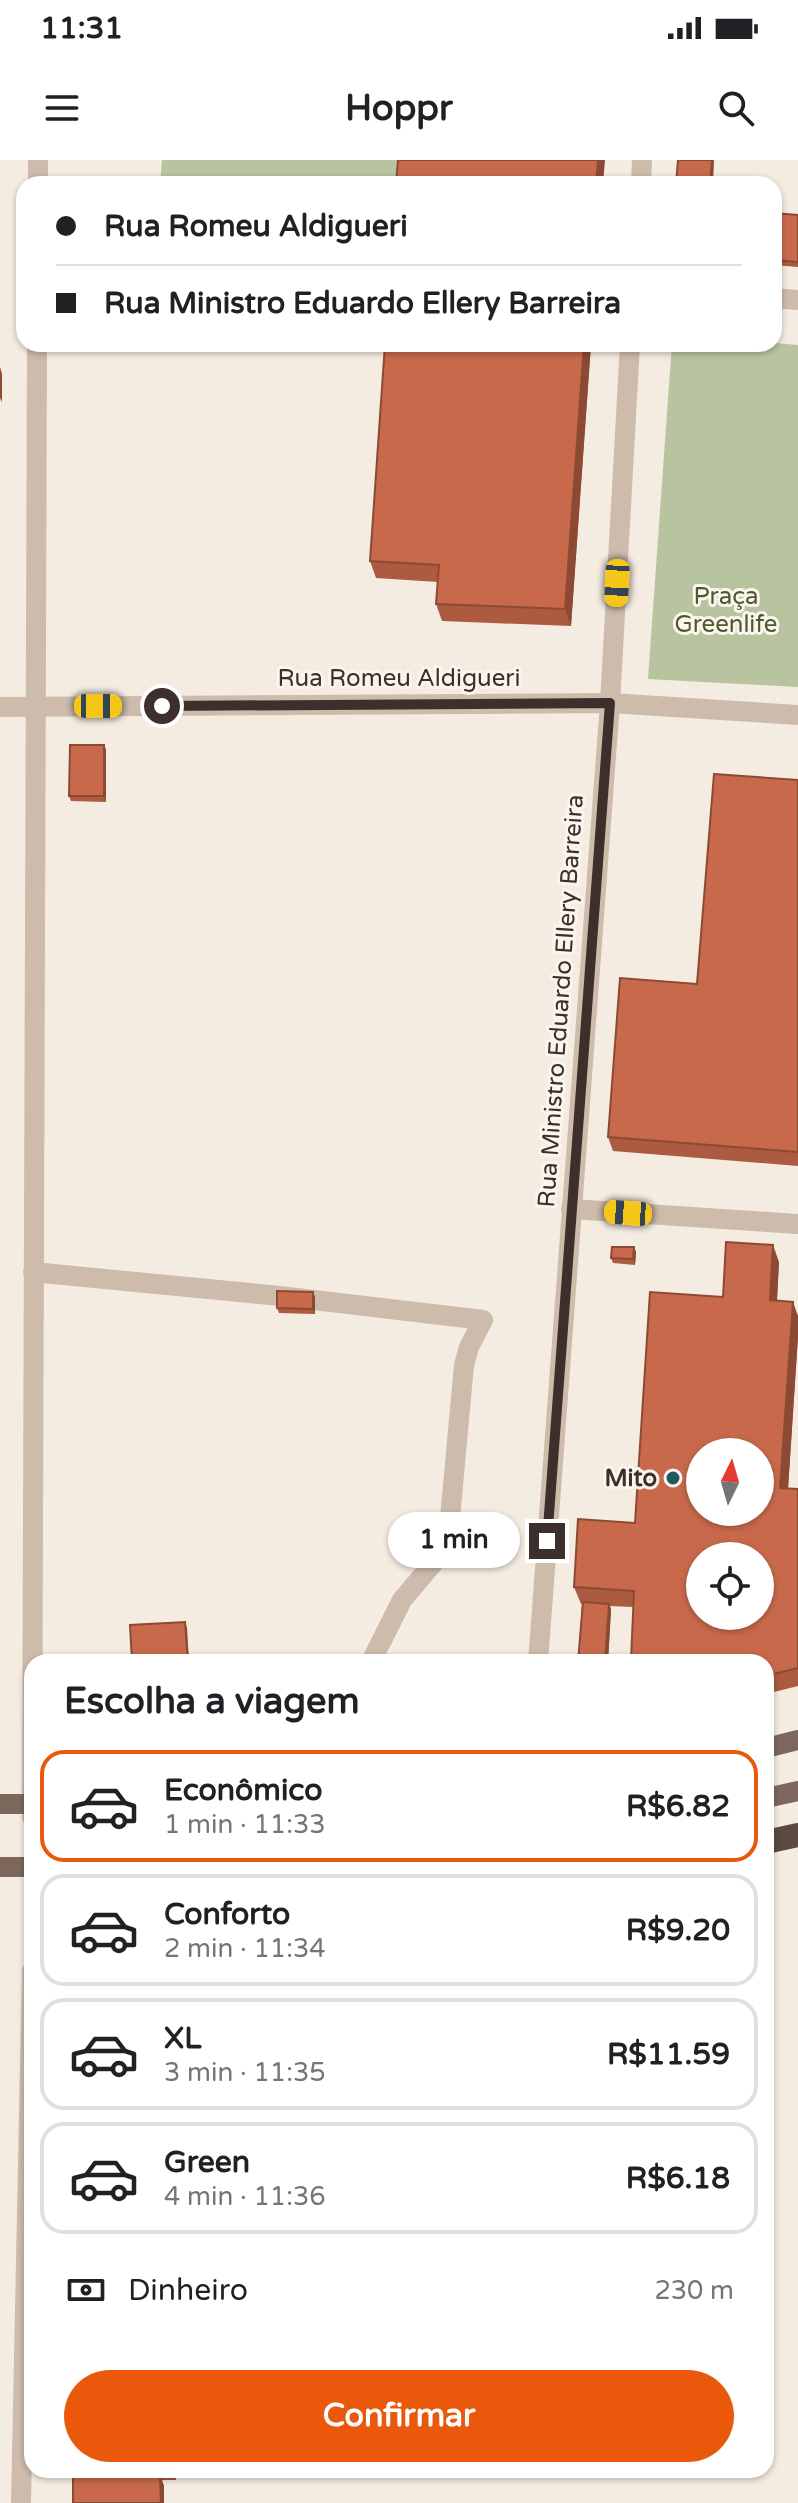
<!DOCTYPE html>
<html lang="pt">
<meta charset="utf-8">
<style>
:root{--surface:#fff;--page:#f2f2f2;--text:#202124;--muted:#757577;--line:#e0e0e0;--accent:#ea580c}
body{margin:0;font-family:"Varela Round",sans-serif;background:var(--page);color:var(--text);height:100vh;display:flex;flex-direction:column;font-size:30px;white-space:nowrap}
*{box-sizing:border-box;margin:0}
p{font-size:26px;color:var(--muted)}
.icon{flex:none;width:44px;height:44px;fill:none;stroke:currentColor;stroke-width:2;stroke-linecap:round;stroke-linejoin:round}
.map{position:relative;flex:1;overflow:hidden}
.sheet{position:absolute;left:24px;top:1494px;width:750px;height:824px;display:flex;flex-direction:column;background:var(--surface);border-radius:24px;box-shadow:0 2px 6px #0004}
.sheet>*{flex:none}
.guide{position:absolute;left:16px;top:16px;width:766px;height:176px;border-radius:24px;box-shadow:0 2px 6px #0004;display:grid;align-content:center;height:176px;padding:0 40px;background:var(--surface)}
.needle{width:52px;rotate:5deg}
.fabs{position:absolute;left:686px;top:1278px;display:grid;gap:16px}
.fabs a{display:grid;place-items:center;width:88px;height:88px;border-radius:50%;background:var(--surface);box-shadow:0 2px 6px #0004;font-size:40px}
.end{position:absolute;width:36px;height:36px;margin:-18px;border:10px solid #3b302b;background:#fff;box-shadow:0 0 0 4px #fff}
.from{border-radius:50%}
.bubble{position:absolute;height:56px;border-radius:28px;background:var(--surface);box-shadow:0 2px 6px #0004;font-size:26px;font-weight:700;line-height:56px;text-align:center}
.car{position:absolute;width:24px;height:48px;margin:-24px -12px;border-radius:10px;box-shadow:0 0 6px 2px #0007;background:linear-gradient(#f5c518 24%,#345 0 40%,#f5c518 0 76%,#345 0 86%,#f5c518 0)}
.guide b{display:flex;align-items:center;gap:28px;height:76px;font-size:30px}
.guide b+b{border-top:2px solid var(--line)}
.guide i{width:20px;height:20px;background:var(--text)}
ul{padding:0;list-style:none}
li{display:flex;align-items:center;gap:24px;height:112px;margin:0 16px 12px;padding:0 24px;border:4px solid var(--line);border-radius:24px}
li div{flex:1}
li b{display:block;font-size:30px}
li em{font-style:normal;font-weight:700}
li.current{border-color:var(--accent)}
li>.icon{width:72px;height:72px;stroke-width:1.5}
h2{padding:0 40px;font-size:36px;line-height:96px}
.pay{display:flex;align-items:center;gap:20px;height:88px;padding:0 40px;font-size:30px}
.pay p{margin-inline-start:auto}
.action{display:flex;gap:16px;margin-top:auto;padding:16px 40px}
.action a{flex:1;height:92px;border-radius:48px;background:var(--accent);color:#fff;font-size:32px;font-weight:700;line-height:92px;text-align:center}
.status{display:flex;justify-content:space-between;align-items:center;height:56px;padding:0 40px;background:var(--surface);direction:ltr}
.status svg{height:22px;fill:currentColor}
header{display:flex;justify-content:space-between;align-items:center;height:104px;padding:0 40px;background:var(--surface);font-size:36px;font-weight:700}
.map>svg:first-child{display:block}
.green{fill:#b8c4a0}
.lines{fill:none;stroke-linecap:round;stroke-linejoin:round}
.minor{stroke:#cdbbac;stroke-width:20}
.major{stroke:#7d675c;stroke-width:20}
.highway{stroke:#5c4a42;stroke-width:24}
.wall{fill:#ac5a40}
.shaded-wall{fill:#8c4a34}
.building{fill:#c8694b;stroke:#8c4a34;stroke-width:2;fill-rule:evenodd}
.route{stroke:#3b302b;stroke-width:10}
.poi-dot{fill:#1f5a5e;stroke:#fbf5ee;stroke-width:3}
.labels{text-anchor:middle;dominant-baseline:central;stroke-width:6;stroke-linejoin:round;paint-order:stroke}
.park-label{font-size:24px;fill:#4a5a2e;stroke:#fbf5ee}
.street-label{font-size:24px;fill:#3b302b;stroke:#fbf5ee}
.poi-label{font-size:24px;font-weight:bold;fill:#3b302b;stroke:#fbf5ee;text-anchor:end}
</style>
<div class="status"><b>11:31</b><svg viewBox="0 0 49 12"><path d="M0 12V9h3v3zM5 12V6h3v6zM10 12V3h3v9zM15 12V0h3v12zM26 1h20v11H26zM47 4h2v5h-2z"/></svg></div>
<header><svg class="icon" aria-label="menu" viewBox="0 0 24 24"><path d="M4 6h16M4 12h16M4 18h16"/></svg>Hoppr<svg class="icon" aria-label="search" viewBox="0 0 24 24"><circle cx="10" cy="10" r="6"/><path d="M15 15l6 6"/></svg></header>
<div class="map">
<svg width="798" height="2343" viewBox="0 0 798 2343">
<rect width="100%" height="100%" fill="#f4ebe1"/>
<g class="green">
<path d="M162,0H405L404,24H160Z"/>
<path d="M774,183L798,185V527L648,519L672,184Z"/>
</g>
<g class="lines">
<g class="minor">
<path d="M38,24V0"/>
<path d="M641,24L642,0"/>
<path d="M774,138L798,140"/>
<path d="M0,547L610,543L798,555"/>
<path d="M571,1049L798,1064"/>
<path d="M33,1112L280,1136L483,1160L469,1187L464,1205L449,1369L441,1394L402,1440L371,1502"/>
<path d="M538,1502L610,543L630,184"/>
<path d="M32,1657L37,184"/>
<path d="M21,2343L32,1811"/>
</g>
<g class="major">
<path d="M766,1588L798,1580"/>
<path d="M766,1638L798,1631"/>
<path d="M0,1644H32"/>
<path d="M0,1707H32"/>
</g>
<path class="highway" d="M766,1682L798,1675"/>
</g>
<g class="wall">
<path d="M774,53L798,55V107L774,105Z"/>
<path d="M591,184L571,466L442,461L436,444L438,422L376,418L370,401Z"/>
<path d="M104,585L106,590V642L71,641L69,636Z"/>
<path d="M798,620V1006L613,991L608,977L697,824Z"/>
<path d="M634,1087L636,1092L635,1105L613,1103L611,1098Z"/>
<path d="M779,1102L777,1141L798,1156V1176L788,1328L798,1329V1526L766,1534V1502L633,1447L610,1446L611,1449L608,1502H578L582,1444H581L574,1427L635,1363L723,1137Z"/>
<path d="M313,1132L315,1137V1154L279,1153L277,1148Z"/>
<path d="M73,2310H176V2320H162L164,2326Z"/>
</g>
<g class="shaded-wall">
<path d="M598,0H605L603,24H596Z"/>
<path d="M712,0H714L713,24H710Z"/>
<path d="M584,184H591L571,466L565,449Z"/>
<path d="M0,207L2,214V242L0,238Z"/>
<path d="M104,585L106,590V642L104,636Z"/>
<path d="M773,1085L779,1102L776,1157L770,1140Z"/>
<path d="M634,1087L636,1092L635,1105L633,1099Z"/>
<path d="M313,1132L315,1137V1154L313,1149Z"/>
<path d="M793,1142L798,1156V1176L787,1345L780,1328Z"/>
<path d="M609,1444L611,1449L608,1502H605Z"/>
<path d="M185,1462L187,1468L189,1502H188Z"/>
<path d="M160,2317L164,2326V2343H161Z"/>
</g>
<g class="building">
<path d="M398,0H598L596,24H396Z"/>
<path d="M678,0H712L710,24H676Z"/>
<path d="M774,53L798,55V102L774,100Z"/>
<path d="M385,184H584L565,449L436,444L439,405L370,401Z"/>
<path d="M70,585H104V636H69Z"/>
<path d="M714,614L798,620V992L608,977L620,818L697,824Z"/>
<path d="M726,1082L773,1085L770,1140L793,1142L780,1328L798,1329V1508L766,1516V1502H632L631,1500L634,1431L574,1427L578,1359L635,1363L650,1132L723,1137ZM700,1292H760V1352H700ZM700,1396H760V1456H700Z"/>
<path d="M612,1087H634L633,1099L611,1098Z"/>
<path d="M277,1131L313,1132V1149L277,1148Z"/>
<path d="M583,1442L609,1444L605,1502H578Z"/>
<path d="M185,1462L188,1502H132L130,1465Z"/>
<path d="M73,2310H115V2316L160,2317L161,2343H73Z"/>
</g>
<g class="lines">
<path class="route" d="M162,546L610,543L547,1381"/>
</g>
<circle class="poi-dot" cx="673" cy="1318" r="8"/>
<g class="labels">
<g class="park-label">
<text x="726" y="436">Praça<tspan x="726" dy="28">Greenlife</tspan></text>
</g>
<g class="street-label">
<text x="399" y="518">Rua Romeu Aldigueri</text>
<text transform="translate(561 841) rotate(-86)">Rua Ministro Eduardo Ellery Barreira</text>
</g>
<g class="poi-label">
<text x="657" y="1318">Mito</text>
</g>
</g>
</svg>
<div class="fabs">
<a><svg class="needle" viewBox="-14 -14 28 28"><path d="M0-13l5 13h-10z" fill="#e53935"/><path d="M0 13l5-13h-10z" fill="#757577"/></svg></a>
<a><svg class="icon" aria-label="locate" viewBox="0 0 24 24"><circle cx="12" cy="12" r="6"/><path d="M12 2v4M12 18v4M2 12h4M18 12h4"/></svg></a>
</div>
<i class="end from" style="left:162px;top:546px"></i>
<i class="end" style="left:547px;top:1381px"></i>
<div class="bubble" style="left:388px;top:1352px;width:132px">1 min</div>
<i class="car" style="left:617px;top:423px;rotate:183deg"></i>
<i class="car" style="left:98px;top:546px;rotate:90deg"></i>
<i class="car" style="left:628px;top:1053px;rotate:274deg"></i>
<div class="guide">
<b><i class="from"></i>Rua Romeu Aldigueri</b>
<b><i></i>Rua Ministro Eduardo Ellery Barreira</b>
</div>
<section class="sheet">
<h2>Escolha a viagem</h2>
<ul>
<li class="current"><svg class="icon" aria-label="car" viewBox="0 0 24 24"><path d="M5 17H2v-5l4-1 3-4h7l3 4 3 1v5h-3M9 17h6M6 11h13"/><circle cx="7" cy="17" r="2"/><circle cx="17" cy="17" r="2"/></svg><div><b>Econômico</b><p>1 min · 11:33</p></div><em>R$6.82</em></li>
<li><svg class="icon" aria-label="car" viewBox="0 0 24 24"><path d="M5 17H2v-5l4-1 3-4h7l3 4 3 1v5h-3M9 17h6M6 11h13"/><circle cx="7" cy="17" r="2"/><circle cx="17" cy="17" r="2"/></svg><div><b>Conforto</b><p>2 min · 11:34</p></div><em>R$9.20</em></li>
<li><svg class="icon" aria-label="car" viewBox="0 0 24 24"><path d="M5 17H2v-5l4-1 3-4h7l3 4 3 1v5h-3M9 17h6M6 11h13"/><circle cx="7" cy="17" r="2"/><circle cx="17" cy="17" r="2"/></svg><div><b>XL</b><p>3 min · 11:35</p></div><em>R$11.59</em></li>
<li><svg class="icon" aria-label="car" viewBox="0 0 24 24"><path d="M5 17H2v-5l4-1 3-4h7l3 4 3 1v5h-3M9 17h6M6 11h13"/><circle cx="7" cy="17" r="2"/><circle cx="17" cy="17" r="2"/></svg><div><b>Green</b><p>4 min · 11:36</p></div><em>R$6.18</em></li>
</ul>
<div class="pay"><svg class="icon" aria-label="cash" viewBox="0 0 24 24"><path d="M3 7h18v10H3z"/><circle cx="12" cy="12" r="2"/></svg>Dinheiro<p>230 m</p></div>
<div class="action"><a>Confirmar</a></div>
</section>
</div>
